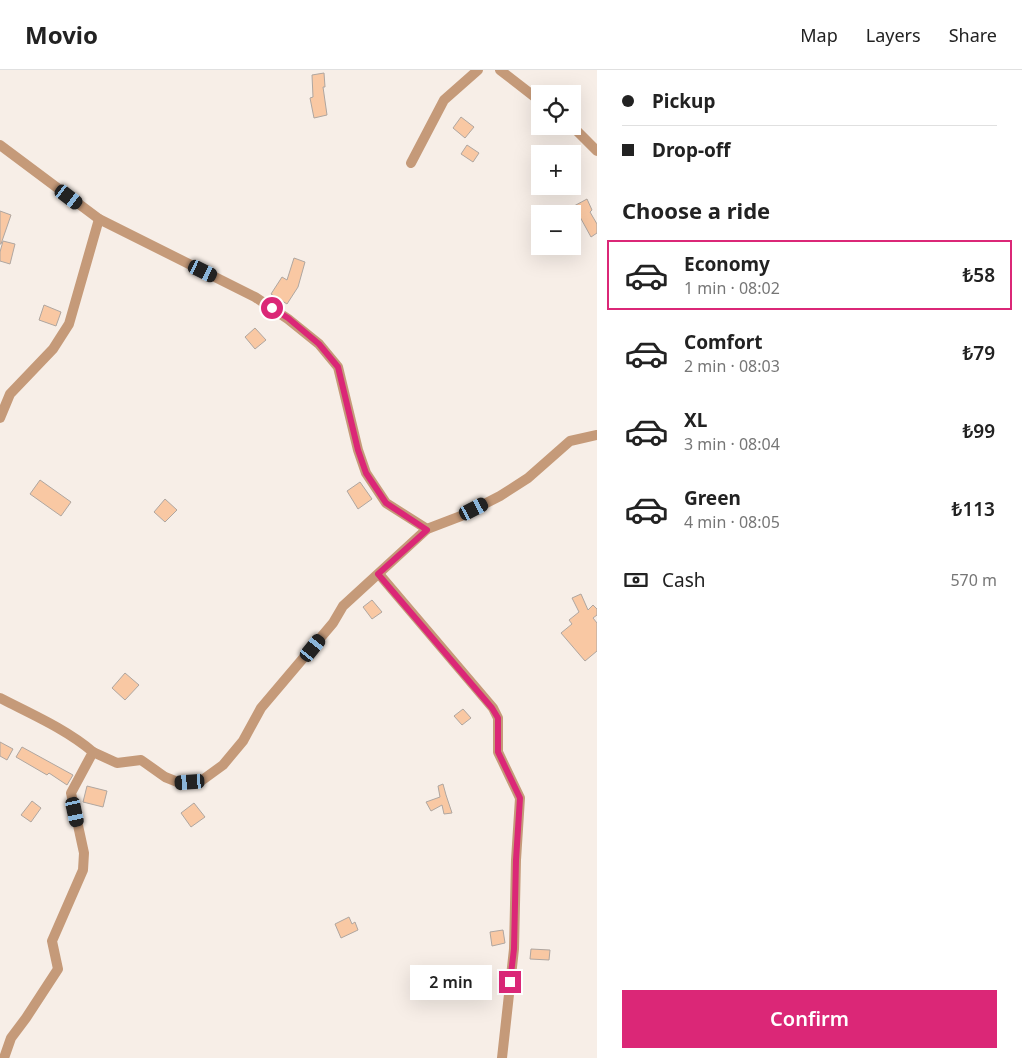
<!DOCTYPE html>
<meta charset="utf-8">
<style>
:root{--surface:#fff;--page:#f6f6f6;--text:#222;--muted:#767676;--line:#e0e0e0;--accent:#db2777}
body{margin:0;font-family:"Noto Sans",sans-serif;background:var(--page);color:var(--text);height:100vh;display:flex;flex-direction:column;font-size:19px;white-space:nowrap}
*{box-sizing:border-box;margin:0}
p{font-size:16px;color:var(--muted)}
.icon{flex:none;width:28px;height:28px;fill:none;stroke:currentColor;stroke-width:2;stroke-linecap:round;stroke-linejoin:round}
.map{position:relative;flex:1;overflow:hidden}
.drawer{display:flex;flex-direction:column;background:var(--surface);width:425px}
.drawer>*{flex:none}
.banner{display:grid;align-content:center;height:110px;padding:0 25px;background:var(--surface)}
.buttons{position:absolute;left:531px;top:15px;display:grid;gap:10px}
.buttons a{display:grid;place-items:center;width:50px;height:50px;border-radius:0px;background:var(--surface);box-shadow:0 5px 20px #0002;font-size:25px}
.end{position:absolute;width:22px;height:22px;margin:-11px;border:6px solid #db2777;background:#fff;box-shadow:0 0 0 2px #fff}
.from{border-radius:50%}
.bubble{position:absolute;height:35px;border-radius:0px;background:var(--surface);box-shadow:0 5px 20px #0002;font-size:16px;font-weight:600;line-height:35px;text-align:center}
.car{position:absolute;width:15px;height:30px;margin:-15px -8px;border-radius:6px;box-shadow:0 0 4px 1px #0007;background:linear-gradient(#222 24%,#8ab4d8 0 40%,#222 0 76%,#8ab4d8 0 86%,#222 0)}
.banner b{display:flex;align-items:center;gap:18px;height:48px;font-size:19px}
.banner b+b{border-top:1px solid var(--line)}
.banner i{width:12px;height:12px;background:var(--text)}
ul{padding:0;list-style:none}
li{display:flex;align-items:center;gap:15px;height:70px;margin:0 10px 8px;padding:0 15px;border:2px solid transparent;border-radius:0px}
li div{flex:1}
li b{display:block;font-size:19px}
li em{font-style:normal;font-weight:600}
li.current{border-color:var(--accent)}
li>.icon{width:45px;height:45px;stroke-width:1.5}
h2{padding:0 25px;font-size:22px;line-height:60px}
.pay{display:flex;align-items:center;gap:12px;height:55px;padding:0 25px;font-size:19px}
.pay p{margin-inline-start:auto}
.primary-button{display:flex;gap:10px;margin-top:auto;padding:10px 25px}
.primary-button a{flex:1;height:58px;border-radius:0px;background:var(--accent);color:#fff;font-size:20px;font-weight:600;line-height:58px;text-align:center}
header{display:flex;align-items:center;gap:30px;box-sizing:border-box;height:70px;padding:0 25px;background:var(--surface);border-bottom:1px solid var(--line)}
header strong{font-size:24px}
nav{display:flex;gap:28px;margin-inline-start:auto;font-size:18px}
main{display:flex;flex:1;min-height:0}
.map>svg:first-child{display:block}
.building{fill:#f9c8a3;stroke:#afa6a0}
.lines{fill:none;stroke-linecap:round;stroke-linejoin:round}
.street{stroke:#c59a79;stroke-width:10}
.route{stroke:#db2777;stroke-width:6}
</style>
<header>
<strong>Movio</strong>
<nav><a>Map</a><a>Layers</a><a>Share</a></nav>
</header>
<main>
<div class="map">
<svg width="597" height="988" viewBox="0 0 597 988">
<rect width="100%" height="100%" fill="#f7eee7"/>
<g class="building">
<path d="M324,3L325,17H323L327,45L314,48L310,28L313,27L312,5Z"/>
<path d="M461,47L474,57L465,68L453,58Z"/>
<path d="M467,75L479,83L473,92L461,84Z"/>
<path d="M587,129L592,140L590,142L597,154V163L591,167L574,136Z"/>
<path d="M0,141L11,145L1,174H0Z"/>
<path d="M3,171L15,174L10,194L0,191V182Z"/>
<path d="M294,188L305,192L298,217L287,234L271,224L282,207L287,210Z"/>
<path d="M44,235L61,242L56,256L39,250Z"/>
<path d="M255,258L266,270L255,279L245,267Z"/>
<path d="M40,410L71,432L61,446L30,424Z"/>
<path d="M360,412L372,429L358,439L347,421Z"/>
<path d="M165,429L177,440L165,452L154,442Z"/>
<path d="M581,524L588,540L593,535L597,539V545L593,548L597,553V581L585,591L561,563L572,554L569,550L579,542L572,528Z"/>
<path d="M372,530L382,542L372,549L363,537Z"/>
<path d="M125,603L139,615L125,630L112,618Z"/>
<path d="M463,639L471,648L462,655L454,646Z"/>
<path d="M0,672L13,679L7,690L0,686Z"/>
<path d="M22,677L73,705L67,715L49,703L47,705L16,687Z"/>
<path d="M443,714L446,725L452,743L444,744L442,735L431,741L426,732L440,727L438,716Z"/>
<path d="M87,716L107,721L103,737L83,732Z"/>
<path d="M32,731L41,738L31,752L21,745Z"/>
<path d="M194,733L205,747L191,757L181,743Z"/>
<path d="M349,847L352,854L355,852L358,860L341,868L335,854Z"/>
<path d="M503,860L505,873L492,876L490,862Z"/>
<path d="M531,879L550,880L549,890L530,889Z"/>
</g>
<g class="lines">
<g class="street">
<path d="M500,0L540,31"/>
<path d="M572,56L597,81"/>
<path d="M0,75L99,149"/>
<path d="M411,93L444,30L478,0"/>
<path d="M0,348L10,324L53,279L69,254L99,149L255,227L288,249L319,274L338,297L358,380L366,403L386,433L427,459"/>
<path d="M379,504L493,638L498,648V682L520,728L516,790L514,879L502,988"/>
<path d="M0,628C31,644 66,659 93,682L71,723L84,783L83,800L52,871L58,899L26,948L11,968L4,988"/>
<path d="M93,682L117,693L141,690L165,707L180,713L201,711L223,695L243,671L261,638L333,553L343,536L427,459L461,446L500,426L528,408L570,371L597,365"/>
</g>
</g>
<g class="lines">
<path class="route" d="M272,238L288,248L319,274L338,297L358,380L366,403L386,433L427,460L378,504L492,638L498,648V682L520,728L516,790L514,879L510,912"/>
</g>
</svg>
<div class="buttons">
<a><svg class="icon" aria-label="locate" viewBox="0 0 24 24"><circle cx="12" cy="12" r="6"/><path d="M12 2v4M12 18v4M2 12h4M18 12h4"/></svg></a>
<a>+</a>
<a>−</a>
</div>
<i class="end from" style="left:272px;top:238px"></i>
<i class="end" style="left:510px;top:912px"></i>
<div class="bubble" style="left:410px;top:895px;width:82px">2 min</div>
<i class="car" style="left:69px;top:127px;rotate:127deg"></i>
<i class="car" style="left:203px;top:201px;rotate:116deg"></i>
<i class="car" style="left:474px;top:439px;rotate:63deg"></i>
<i class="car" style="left:313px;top:578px;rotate:39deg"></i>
<i class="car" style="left:190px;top:712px;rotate:266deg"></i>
<i class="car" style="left:75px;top:742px;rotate:168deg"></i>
</div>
<section class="drawer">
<div class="banner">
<b><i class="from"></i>Pickup</b>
<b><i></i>Drop-off</b>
</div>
<h2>Choose a ride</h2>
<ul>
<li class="current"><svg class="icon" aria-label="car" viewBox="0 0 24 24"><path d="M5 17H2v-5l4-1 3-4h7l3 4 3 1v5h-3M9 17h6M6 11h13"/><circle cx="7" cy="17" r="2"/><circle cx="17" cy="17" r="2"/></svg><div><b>Economy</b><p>1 min · 08:02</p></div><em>₺58</em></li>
<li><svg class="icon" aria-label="car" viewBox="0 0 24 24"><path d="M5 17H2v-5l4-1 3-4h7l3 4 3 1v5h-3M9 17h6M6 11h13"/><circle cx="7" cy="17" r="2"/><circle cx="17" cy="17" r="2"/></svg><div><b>Comfort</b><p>2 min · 08:03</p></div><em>₺79</em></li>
<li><svg class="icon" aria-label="car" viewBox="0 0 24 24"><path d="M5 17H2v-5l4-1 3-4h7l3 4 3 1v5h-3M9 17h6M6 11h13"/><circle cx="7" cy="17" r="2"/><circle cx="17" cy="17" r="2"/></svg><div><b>XL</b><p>3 min · 08:04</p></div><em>₺99</em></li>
<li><svg class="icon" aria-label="car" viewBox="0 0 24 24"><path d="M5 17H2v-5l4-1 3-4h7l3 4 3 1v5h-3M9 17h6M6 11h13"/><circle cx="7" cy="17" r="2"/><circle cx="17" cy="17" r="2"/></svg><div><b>Green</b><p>4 min · 08:05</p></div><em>₺113</em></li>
</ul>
<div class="pay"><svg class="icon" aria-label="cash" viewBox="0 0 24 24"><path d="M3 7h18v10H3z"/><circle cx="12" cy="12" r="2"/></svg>Cash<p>570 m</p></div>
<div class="primary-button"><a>Confirm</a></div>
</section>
</main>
